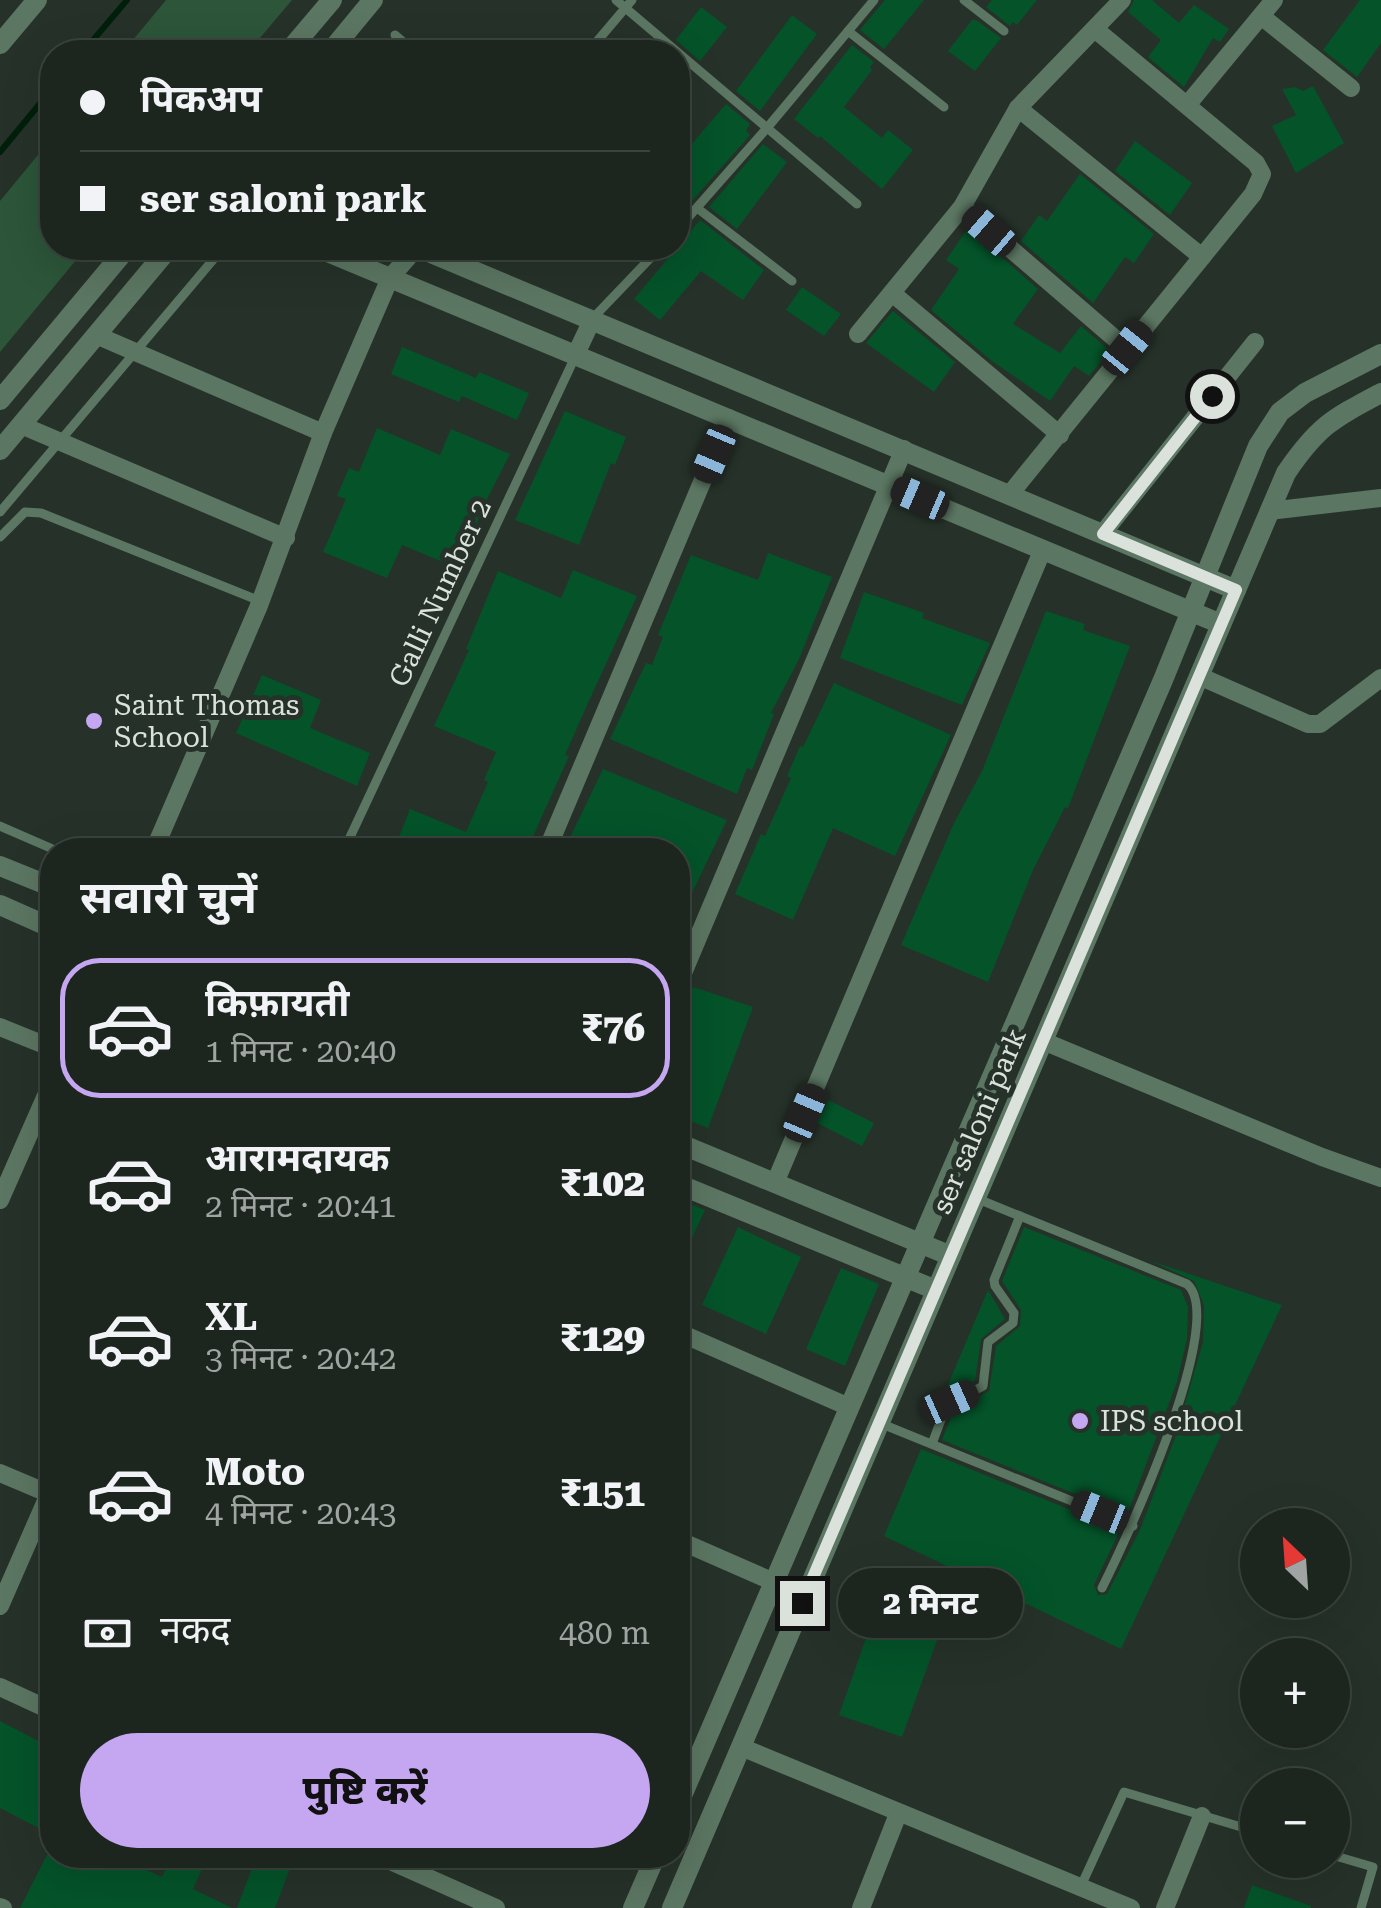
<!DOCTYPE html>
<html lang="hi">
<meta charset="utf-8">
<style>
:root{--surface:#1c261f;--page:#29322c;--text:#f1f3f6;--muted:#a0a5a4;--line:#3a433d;--accent:#c5a7f1}
body{margin:0;font-family:"Roboto Serif","Noto Sans Devanagari",serif;background:var(--page);color:var(--text);height:100vh;display:flex;flex-direction:column;font-size:38px;white-space:nowrap}
*{box-sizing:border-box;margin:0}
p{font-size:32px;color:var(--muted)}
.icon{flex:none;width:55px;height:55px;fill:none;stroke:currentColor;stroke-width:2;stroke-linecap:round;stroke-linejoin:round}
.map{position:relative;flex:1;overflow:hidden}
.sheet{position:absolute;left:40px;top:838px;width:650px;height:1030px;display:flex;flex-direction:column;background:var(--surface);border-radius:40px;box-shadow:0 10px 40px #0002,0 0 0 2px var(--line)}
.sheet>*{flex:none}
.hud{position:absolute;left:40px;top:40px;width:650px;height:220px;border-radius:40px;box-shadow:0 10px 40px #0002,0 0 0 2px var(--line);display:grid;align-content:center;height:220px;padding:0 40px;background:var(--surface)}
.needle{width:65px;rotate:335deg}
.buttons{position:absolute;left:1240px;top:1508px;display:grid;gap:20px}
.buttons a{display:grid;place-items:center;width:110px;height:110px;border-radius:50%;background:var(--surface);box-shadow:0 10px 40px #0002,0 0 0 2px var(--line);font-size:50px}
.end{position:absolute;width:45px;height:45px;margin:-22px;border:12px solid #dbe2dc;background:#111;box-shadow:0 0 0 5px #111}
.from{border-radius:50%}
.bubble{position:absolute;height:70px;border-radius:35px;background:var(--surface);box-shadow:0 10px 40px #0002,0 0 0 2px var(--line);font-size:32px;font-weight:800;line-height:70px;text-align:center}
.car{position:absolute;width:30px;height:60px;margin:-30px -15px;border-radius:12px;box-shadow:0 0 8px 2px #0007;background:linear-gradient(#222 24%,#8ab4d8 0 40%,#222 0 76%,#8ab4d8 0 86%,#222 0)}
.hud b{display:flex;align-items:center;gap:35px;height:95px;font-size:38px}
.hud b+b{border-top:2px solid var(--line)}
.hud i{width:25px;height:25px;background:var(--text)}
ul{padding:0;list-style:none}
li{display:flex;align-items:center;gap:30px;height:140px;margin:0 20px 15px;padding:0 20px;border:5px solid transparent;border-radius:40px}
li div{flex:1}
li b{display:block;font-size:38px}
li em{font-style:normal;font-weight:800}
li.active{border-color:var(--accent)}
li>.icon{width:90px;height:90px;stroke-width:1.5}
h2{padding:0 40px;font-size:45px;line-height:120px}
.pay{display:flex;align-items:center;gap:25px;height:110px;padding:0 40px;font-size:38px}
.pay p{margin-inline-start:auto}
.primary-button{display:flex;gap:20px;margin-top:auto;padding:20px 40px}
.primary-button a{flex:1;height:115px;border-radius:60px;background:var(--accent);color:#111;font-size:40px;font-weight:800;line-height:115px;text-align:center}
.map>svg:first-child{display:block}
.green{fill:#2c5539}
.lines{fill:none;stroke-linecap:round;stroke-linejoin:round}
.stream{stroke:#001f0a;stroke-width:6}
.building{fill:#045329}
.service{stroke:#5b7662;stroke-width:9}
.minor{stroke:#5b7662;stroke-width:18}
.tertiary{stroke:#5b7662;stroke-width:20}
.route{stroke:#dbe2dc;stroke-width:12}
.poi-dot{fill:#c5a7f1;stroke:#263229;stroke-width:4}
.labels{text-anchor:middle;dominant-baseline:central;stroke-width:10;stroke-linejoin:round;paint-order:stroke}
.street-label{font-size:28px;fill:#dbe2dc;stroke:#263229}
.poi-label{font-size:28px;fill:#dbe2dc;stroke:#263229;text-anchor:start}
</style>
<div class="map">
<svg width="1381" height="1908" viewBox="0 0 1381 1908">
<rect width="100%" height="100%" fill="#263229"/>
<g class="green">
<path d="M166,0H292L248,52H123Z"/>
<path d="M52,138V248H86L0,352V201Z"/>
</g>
<g class="lines">
<g class="stream">
<path d="M83,52L127,0"/>
<path d="M0,152L52,89"/>
</g>
</g>
<g class="building">
<path d="M885,0H924L884,49L860,30Z"/>
<path d="M992,0H1037L1017,25L1013,22L1010,26L986,7Z"/>
<path d="M1134,0H1152L1179,23L1194,5L1229,29L1220,42L1213,38L1184,87L1148,57L1161,40L1128,12Z"/>
<path d="M1360,0H1381V43L1357,77L1323,50Z"/>
<path d="M701,7L727,27L700,61L676,40Z"/>
<path d="M792,15L817,34L760,111L736,91Z"/>
<path d="M972,20H976L1001,38L975,71L948,51Z"/>
<path d="M852,45L874,62L870,67L872,70L844,107L882,138L888,130L913,150L882,189L820,136L818,138L794,119Z"/>
<path d="M1313,86L1344,143L1296,173L1272,126L1296,115L1282,89L1295,87L1303,91Z"/>
<path d="M726,104L750,124L746,131L750,135L691,202L678,190V160Z"/>
<path d="M1135,141L1192,183L1170,215L1115,171Z"/>
<path d="M763,144L787,162L737,229L709,207Z"/>
<path d="M1080,174L1154,234L1134,263L1125,257L1093,303L1021,241L1039,215L1047,221Z"/>
<path d="M700,220L764,270L743,300L701,271L660,320L634,299Z"/>
<path d="M968,228L1038,289L1013,324L1060,353L1081,326L1110,351L1089,376L1074,366L1050,401L992,361L931,310L959,269L946,260Z"/>
<path d="M802,287L841,314L824,336L786,310Z"/>
<path d="M893,311L955,362L934,392L866,343Z"/>
<path d="M402,347L476,378L479,372L529,393L517,420L462,396L459,402L391,374Z"/>
<path d="M565,411L626,437L615,465L611,463L579,545L515,520Z"/>
<path d="M377,428L440,455L451,429L510,454L482,509L460,569L402,545L387,578L323,552L346,499L337,496L349,468L359,472Z"/>
<path d="M768,553L832,577L799,659L771,713L774,714L752,770L747,768L737,794L610,739L646,663L652,665L663,637L658,635L691,555L758,580Z"/>
<path d="M573,570L637,596L588,703L565,755L569,756L527,850H394L410,809L466,832L488,782L484,780L496,752L434,726L469,650L466,649L498,571L561,598Z"/>
<path d="M864,592L924,613L922,618L990,643L962,705L840,658Z"/>
<path d="M1046,611L1085,624L1083,630L1130,646L1068,808L1065,807L1033,870L988,982L901,945L954,823L982,771Z"/>
<path d="M262,675L321,700L310,728L370,753L357,786L236,733Z"/>
<path d="M834,683L951,735L895,856L833,828L793,920L735,894L761,834L765,836L791,778L787,776L800,746L803,747Z"/>
<path d="M603,769L727,820L678,922V850H576L566,846Z"/>
<path d="M693,987L753,1007L708,1128L678,1116V1030Z"/>
<path d="M828,1100L874,1123L862,1146L817,1123Z"/>
<path d="M678,1199L705,1210L678,1268Z"/>
<path d="M738,1227L801,1257L766,1334L702,1305Z"/>
<path d="M1024,1227L1181,1290L1188,1307L1187,1339L1177,1382L1127,1515L942,1440L953,1412L989,1391L996,1346L1020,1326L1021,1310L1002,1281Z"/>
<path d="M1151,1261L1282,1305L1121,1649L884,1536L921,1449L1120,1530L1094,1585L1098,1595L1107,1594L1140,1530L1176,1435L1203,1342L1204,1305L1194,1281Z"/>
<path d="M841,1268L879,1284L845,1366L806,1349Z"/>
<path d="M988,1290L1005,1319L981,1339L975,1381L942,1399Z"/>
<path d="M880,1598L944,1621L902,1737L839,1715Z"/>
<path d="M0,1721L52,1748V1835L0,1808Z"/>
<path d="M47,1855H129L126,1861L162,1877L172,1855H208L193,1889L232,1908H20Z"/>
<path d="M257,1855H295L275,1908H237Z"/>
<path d="M1252,1885L1311,1906V1908H1244Z"/>
</g>
<g class="lines">
<g class="service">
<path d="M616,0L857,204"/>
<path d="M964,0L1004,31"/>
<path d="M848,31L944,107"/>
<path d="M395,35L415,52"/>
<path d="M588,52L632,0"/>
<path d="M697,208L792,281"/>
<path d="M678,229L767,128L874,0"/>
<path d="M593,318L660,248"/>
<path d="M0,512L223,248"/>
<path d="M0,537L25,512L41,513L260,601"/>
<path d="M0,826L55,850"/>
<path d="M344,850L575,357"/>
<path d="M978,1199L1187,1284C1229,1320 1125,1542 1102,1588"/>
<path d="M882,1424L1133,1526"/>
<path d="M932,1444L946,1406L983,1386L988,1342L1013,1323L1014,1313L995,1286L994,1280L1020,1216"/>
<path d="M1332,1855L1373,1867L1361,1908"/>
<path d="M1080,1888L1124,1792L1258,1832"/>
</g>
<g class="minor">
<path d="M1261,16L1351,88"/>
<path d="M1188,104L1274,0"/>
<path d="M1018,108L1202,257"/>
<path d="M962,207L1127,349"/>
<path d="M892,293L1060,435"/>
<path d="M858,334L962,207L1018,108L1122,0"/>
<path d="M96,335L323,433"/>
<path d="M576,354L592,320"/>
<path d="M21,425L286,538"/>
<path d="M1010,494L1253,194L1262,174L1256,163L1096,30"/>
<path d="M1269,511L1381,498"/>
<path d="M1103,533L1255,342"/>
<path d="M1199,676L1308,724H1320L1381,678"/>
<path d="M154,850L258,608L323,433L390,278L416,248"/>
<path d="M547,850L729,418"/>
<path d="M678,985L904,449"/>
<path d="M0,1027L52,1048"/>
<path d="M1043,1041L1322,1157L1381,1178"/>
<path d="M775,1183L1043,549"/>
<path d="M0,1200L52,1082"/>
<path d="M678,1332L849,1407"/>
<path d="M0,1473L52,1495"/>
<path d="M678,1540L774,1582"/>
<path d="M0,1606L52,1487"/>
<path d="M0,1687L52,1711"/>
<path d="M741,1747L1131,1908"/>
<path d="M377,1855L496,1908"/>
<path d="M0,1907L3,1908"/>
<path d="M861,1908L898,1814"/>
<path d="M1165,1908L1202,1816"/>
</g>
<g class="tertiary">
<path d="M0,44L37,0"/>
<path d="M288,52L332,0"/>
<path d="M330,52L373,0"/>
<path d="M318,248L1221,624"/>
<path d="M419,248L1236,590"/>
<path d="M0,400L127,248"/>
<path d="M0,450L169,248"/>
<path d="M0,866L52,887"/>
<path d="M0,905L52,928"/>
<path d="M678,1143L951,1256"/>
<path d="M678,1184L936,1290"/>
<path d="M678,1805L1163,680L1258,446L1280,412L1305,393L1381,354"/>
<path d="M633,1908L656,1855"/>
<path d="M672,1908L1286,473C1318,426 1332,419 1381,393"/>
</g>
</g>
<g class="lines">
<path class="route" d="M802,1603L1236,590L1103,534L1212,396"/>
</g>
<g class="poi-dot">
<circle cx="94" cy="721" r="10"/>
<circle cx="1080" cy="1421" r="10"/>
</g>
<g class="labels">
<g class="street-label">
<text transform="translate(440 593) rotate(-65)">Galli Number 2</text>
<text transform="translate(979 1121) rotate(-67)">ser saloni park</text>
</g>
<g class="poi-label">
<text x="114" y="705">Saint Thomas<tspan x="114" dy="32">School</tspan></text>
<text x="1100" y="1421">IPS school</text>
</g>
</g>
</svg>
<div class="buttons">
<a><svg class="needle" viewBox="-14 -14 28 28"><path d="M0-13l5 13h-10z" fill="#e53935"/><path d="M0 13l5-13h-10z" fill="#a0a5a4"/></svg></a>
<a>+</a>
<a>−</a>
</div>
<i class="end from" style="left:1212px;top:396px"></i>
<i class="end" style="left:802px;top:1603px"></i>
<div class="bubble" style="left:838px;top:1568px;width:185px">2 मिनट</div>
<i class="car" style="left:989px;top:231px;rotate:311deg"></i>
<i class="car" style="left:1127px;top:348px;rotate:39deg"></i>
<i class="car" style="left:714px;top:454px;rotate:203deg"></i>
<i class="car" style="left:920px;top:498px;rotate:293deg"></i>
<i class="car" style="left:805px;top:1113px;rotate:23deg"></i>
<i class="car" style="left:950px;top:1402px;rotate:66deg"></i>
<i class="car" style="left:1100px;top:1512px;rotate:292deg"></i>
<div class="hud">
<b><i class="from"></i>पिकअप</b>
<b><i></i>ser saloni park</b>
</div>
<section class="sheet">
<h2>सवारी चुनें</h2>
<ul>
<li class="active"><svg class="icon" aria-label="car" viewBox="0 0 24 24"><path d="M5 17H2v-5l4-1 3-4h7l3 4 3 1v5h-3M9 17h6M6 11h13"/><circle cx="7" cy="17" r="2"/><circle cx="17" cy="17" r="2"/></svg><div><b>किफ़ायती</b><p>1 मिनट · 20:40</p></div><em>₹76</em></li>
<li><svg class="icon" aria-label="car" viewBox="0 0 24 24"><path d="M5 17H2v-5l4-1 3-4h7l3 4 3 1v5h-3M9 17h6M6 11h13"/><circle cx="7" cy="17" r="2"/><circle cx="17" cy="17" r="2"/></svg><div><b>आरामदायक</b><p>2 मिनट · 20:41</p></div><em>₹102</em></li>
<li><svg class="icon" aria-label="car" viewBox="0 0 24 24"><path d="M5 17H2v-5l4-1 3-4h7l3 4 3 1v5h-3M9 17h6M6 11h13"/><circle cx="7" cy="17" r="2"/><circle cx="17" cy="17" r="2"/></svg><div><b>XL</b><p>3 मिनट · 20:42</p></div><em>₹129</em></li>
<li><svg class="icon" aria-label="car" viewBox="0 0 24 24"><path d="M5 17H2v-5l4-1 3-4h7l3 4 3 1v5h-3M9 17h6M6 11h13"/><circle cx="7" cy="17" r="2"/><circle cx="17" cy="17" r="2"/></svg><div><b>Moto</b><p>4 मिनट · 20:43</p></div><em>₹151</em></li>
</ul>
<div class="pay"><svg class="icon" aria-label="cash" viewBox="0 0 24 24"><path d="M3 7h18v10H3z"/><circle cx="12" cy="12" r="2"/></svg>नकद<p>480 m</p></div>
<div class="primary-button"><a>पुष्टि करें</a></div>
</section>
</div>
